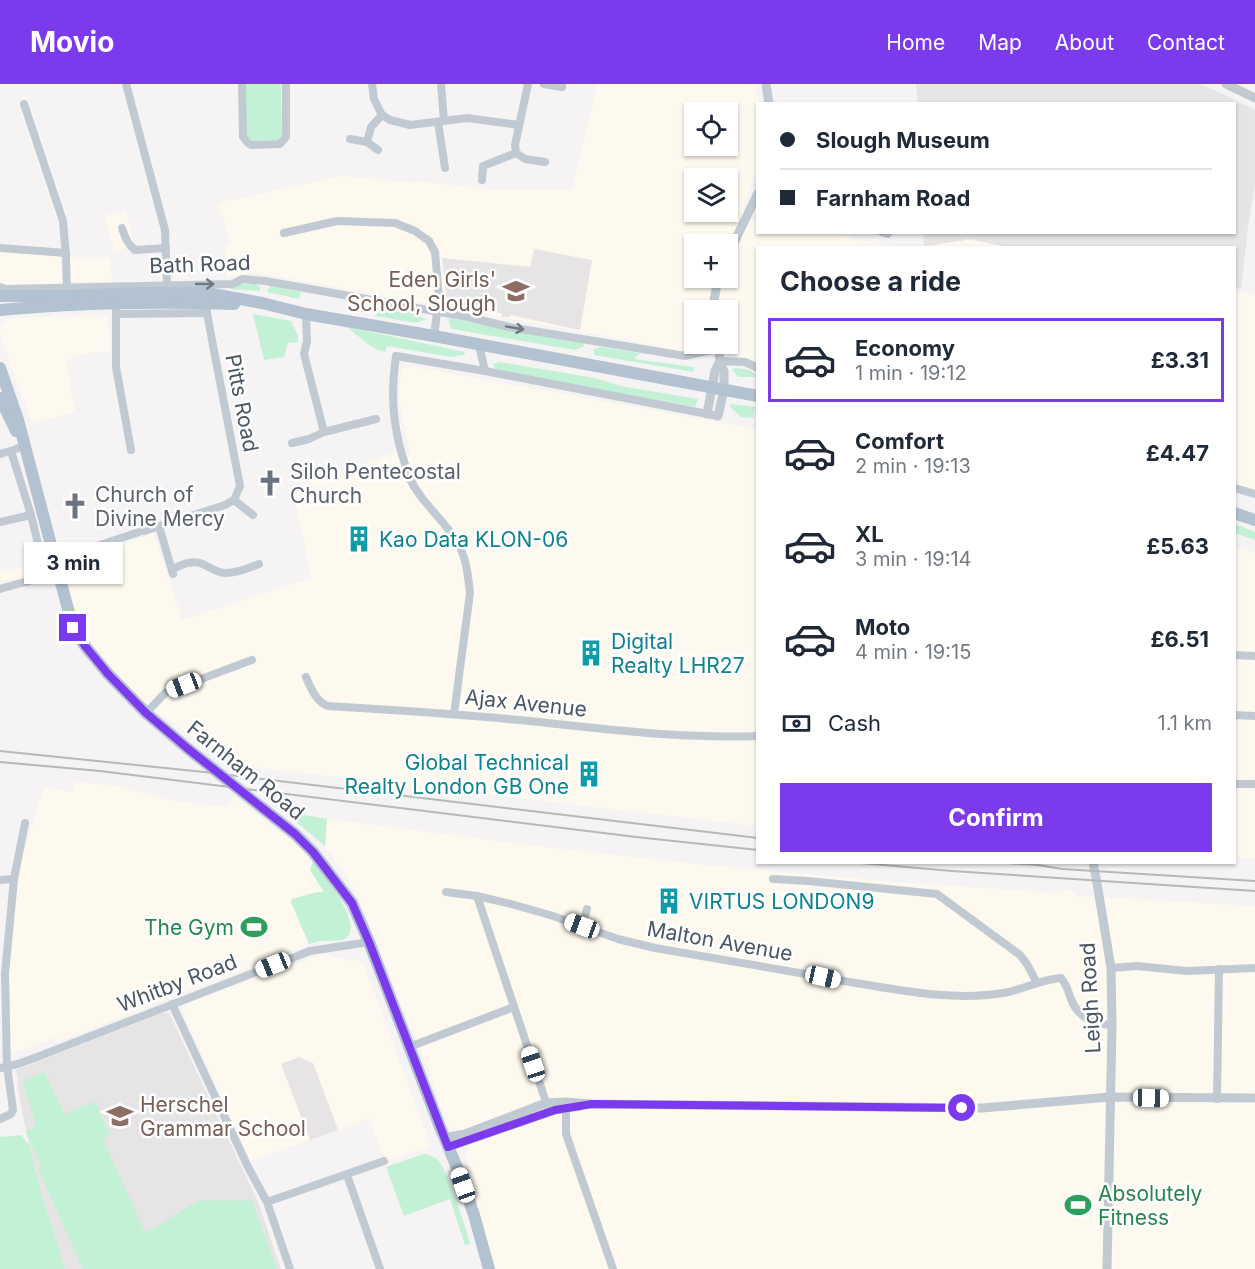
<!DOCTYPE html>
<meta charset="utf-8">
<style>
:root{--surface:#fff;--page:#f2f2f3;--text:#1f2937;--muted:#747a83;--line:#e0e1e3;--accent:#7c3aed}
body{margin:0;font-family:Inter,sans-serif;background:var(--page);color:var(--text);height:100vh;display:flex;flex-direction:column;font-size:22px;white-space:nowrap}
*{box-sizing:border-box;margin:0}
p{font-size:20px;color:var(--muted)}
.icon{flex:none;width:33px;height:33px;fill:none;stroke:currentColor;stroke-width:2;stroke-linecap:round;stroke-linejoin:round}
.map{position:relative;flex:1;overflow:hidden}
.drawer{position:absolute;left:756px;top:162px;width:480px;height:618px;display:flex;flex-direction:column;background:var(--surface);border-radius:0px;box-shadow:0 2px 4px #0004}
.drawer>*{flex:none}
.top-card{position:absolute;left:756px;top:18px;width:480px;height:132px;border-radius:0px;box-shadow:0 2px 4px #0004;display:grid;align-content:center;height:132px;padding:0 24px;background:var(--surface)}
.tools{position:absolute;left:684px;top:18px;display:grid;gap:12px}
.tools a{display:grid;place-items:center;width:54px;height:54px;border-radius:0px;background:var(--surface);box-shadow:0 2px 4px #0004;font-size:30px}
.end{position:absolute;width:27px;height:27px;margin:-14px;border:8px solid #7c3aed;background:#fff;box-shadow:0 0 0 3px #fff}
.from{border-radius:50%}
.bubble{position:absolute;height:42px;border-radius:0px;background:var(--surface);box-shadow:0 2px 4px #0004;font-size:20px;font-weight:700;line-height:42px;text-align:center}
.car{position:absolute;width:18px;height:36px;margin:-18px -9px;border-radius:8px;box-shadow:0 0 4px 2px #0007;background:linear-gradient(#fff 24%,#345 0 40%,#fff 0 76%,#345 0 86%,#fff 0)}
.top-card b{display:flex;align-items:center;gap:21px;height:57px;font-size:22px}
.top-card b+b{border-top:2px solid var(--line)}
.top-card i{width:15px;height:15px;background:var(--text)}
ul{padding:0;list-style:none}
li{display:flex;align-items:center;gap:18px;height:84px;margin:0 12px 9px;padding:0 12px;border:3px solid transparent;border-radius:0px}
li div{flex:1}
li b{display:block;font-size:22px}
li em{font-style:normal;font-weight:700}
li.current{border-color:var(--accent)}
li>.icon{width:54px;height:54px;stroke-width:1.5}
h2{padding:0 24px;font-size:27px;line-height:72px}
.pay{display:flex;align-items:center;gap:15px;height:66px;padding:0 24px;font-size:22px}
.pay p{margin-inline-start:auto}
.button{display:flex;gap:12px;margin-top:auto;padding:12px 24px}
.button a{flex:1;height:69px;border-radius:0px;background:var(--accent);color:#fff;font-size:24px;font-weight:700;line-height:69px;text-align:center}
header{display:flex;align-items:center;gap:36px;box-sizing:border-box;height:84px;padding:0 30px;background:var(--accent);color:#fff}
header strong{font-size:28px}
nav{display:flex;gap:33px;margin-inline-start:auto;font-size:21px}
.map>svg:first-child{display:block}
.commercial{fill:#fdf9ef;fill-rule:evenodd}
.education{fill:#e6e4e5}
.green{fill:#c3f1d5}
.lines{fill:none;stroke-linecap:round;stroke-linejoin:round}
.minor{stroke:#c1cad2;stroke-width:8}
.tertiary{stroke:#c1cad2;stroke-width:9}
.primary{stroke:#b3c2d1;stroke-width:12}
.rail{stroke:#b5b8bd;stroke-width:2}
.oneway{stroke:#6e7983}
.route{stroke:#7c3aed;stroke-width:8}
.labels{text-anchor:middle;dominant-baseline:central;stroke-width:5;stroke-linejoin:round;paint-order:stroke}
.street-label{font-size:21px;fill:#4a5661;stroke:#fff}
.education-label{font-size:21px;fill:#785e54;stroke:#fff;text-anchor:end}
.worship-label{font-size:21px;fill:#5b616d;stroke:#fff;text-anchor:start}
.culture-label{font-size:21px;fill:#0d838f;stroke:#fff;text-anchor:start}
.leisure-label{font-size:21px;fill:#27864d;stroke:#fff;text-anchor:end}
</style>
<header>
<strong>Movio</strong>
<nav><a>Home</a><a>Map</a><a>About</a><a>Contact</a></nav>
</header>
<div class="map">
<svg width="1255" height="1185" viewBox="0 0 1255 1185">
<rect width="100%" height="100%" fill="#f5f3f3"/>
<g class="commercial">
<path d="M597,0H755L759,19L758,20L757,88L743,121L750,136L757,138L758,148L827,149L853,153V155L901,163L758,164L757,278L744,275L723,260H728V226H694V260H700L677,267L628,256L253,188L226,194L228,179L224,165L230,158L218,119L341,92L413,99L415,97L496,106H572ZM694,28H728V62H694ZM694,94H728V128H694ZM694,160H728V194H694Z"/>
<path d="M126,126L134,163L115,167L107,143L105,131Z"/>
<path d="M967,155L1013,163L922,164L924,162L966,156Z"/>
<path d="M0,162L60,166L62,200L0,201Z"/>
<path d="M68,173H109L113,197L69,198Z"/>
<path d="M186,174L187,194H175L174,192L173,175Z"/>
<path d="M1234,206L1247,208L1255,212V406L1235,399Z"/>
<path d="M108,231L110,268L88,269L66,276L75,328L32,340L0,251V244L5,236L13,234Z"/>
<path d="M411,282L757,345V742L223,680L232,679L149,623L96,568L82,547V539L71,514L64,482L65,479L74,476L154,450L182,536L311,494L299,433L291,404L394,369L410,370L399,316L401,286L403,284Z"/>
<path d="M1234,462L1255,469V775L1235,773Z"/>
<path d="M37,479V485L35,489L1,498L0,488Z"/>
<path d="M76,698L110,701L168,716L226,723L234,712L296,760L313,777L310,786L325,809L291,818L309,860L57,958L55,954L9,970V888L15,816L21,777L44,703L73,708Z"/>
<path d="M327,735L529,761L704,781L895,798L1057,809L1070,805L1077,812L1255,822V1185H494L473,1103L466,1073L468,1063L458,1044L455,1045L449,1042L438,1014L416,951L413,949L365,829L351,801L325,762Z"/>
<path d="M331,871L348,877L353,875L360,878L365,884L431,1062L388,1078L382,1069L369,1035L338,1046L313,979L281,980L310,1056L250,1077L183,928V920L317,872Z"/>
</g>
<g class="education">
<path d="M916,0H1200L1221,9L1255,26V100L1248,142L1241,205L1235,203L1234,164H1013L967,155L966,156L924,162L923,149L1234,148V20L918,19Z"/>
<path d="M534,165L592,176L580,246L510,231L509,233H502L501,229L447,221L442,174L530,183Z"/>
<path d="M163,929H169L258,1118L281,1185H65L41,1107L29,1061L17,1002L18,995L16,986Z"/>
<path d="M299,973L313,979L338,1046L310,1056L281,980Z"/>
</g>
<g class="green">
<path d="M245,0H281L282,53L279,56L250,57L246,53Z"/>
<path d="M239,200H256L260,203V207L230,205L229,203Z"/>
<path d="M271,202L301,208L299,215L267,208L268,205Z"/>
<path d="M377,223L418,229V232L426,235L416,239L375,232Z"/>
<path d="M253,230L291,237L298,252V258L288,259L284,273L264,276Z"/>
<path d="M449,234L583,259L584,262L575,266L452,245L449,240Z"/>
<path d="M347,243L465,268L464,271H460L451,273L387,262L385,268C370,265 359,252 347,243Z"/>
<path d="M601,263L640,269L634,275L694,283L693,288L594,271V265Z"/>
<path d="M499,278L595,294L621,302L698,315L695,323L500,288L495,284L493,280Z"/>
<path d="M737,284L749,286L757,291V293H738L732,285Z"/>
<path d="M731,320L755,323L753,334L741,333L730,323Z"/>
<path d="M1235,440L1255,448V456L1235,449Z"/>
<path d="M288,728L327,735L325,762L286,729Z"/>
<path d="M313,777C322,789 365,841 346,854C340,858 329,856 322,857C318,857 313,859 309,860L291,818L292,815L317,808H324L310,786Z"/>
<path d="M40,989H45L65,1030L95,1017L110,1051L103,1055L145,1148L154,1144L198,1117L252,1116L277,1185H83L38,1084L41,1082L26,1048L36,1043L23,996Z"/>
<path d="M21,1051L29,1061L41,1107L65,1185H0V1053Z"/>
<path d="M424,1070C428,1071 433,1072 437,1075C447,1084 466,1144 470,1160L465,1161L450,1115L404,1132L386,1083Z"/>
</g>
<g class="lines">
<g class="minor">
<path d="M126,0L165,146L167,201"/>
<path d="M242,0L243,53L248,59L251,61L280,60L286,53V0"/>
<path d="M372,0L374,15L382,31L390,36L410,41L467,34L519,41"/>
<path d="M441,0L444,37"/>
<path d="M528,0L515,61L516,69L525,75L545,78"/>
<path d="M544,0L562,3"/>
<path d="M24,20L63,137L66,173L67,207"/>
<path d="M438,38L445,84"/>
<path d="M350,55L367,58L378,66"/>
<path d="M367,58L371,43L382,31"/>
<path d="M482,96L483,82L516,69"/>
<path d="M122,144C125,153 127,160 135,166L166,164"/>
<path d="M882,148L888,150"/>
<path d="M284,149L337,137L395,139L415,147L429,157L435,168L439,213L434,252"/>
<path d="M0,164L66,169"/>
<path d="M0,203L6,205L233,200L242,195L265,197L468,233L509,243L685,272L719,264"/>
<path d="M116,219V283L131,366"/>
<path d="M116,230L207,229"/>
<path d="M306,230L307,257L304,270L324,348"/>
<path d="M479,261L485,287"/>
<path d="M720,277L745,278L758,284"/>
<path d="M292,359L309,355L324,348L376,335"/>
<path d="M11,367L31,431L46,493"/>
<path d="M0,370L14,366L24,361"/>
<path d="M1234,404L1255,410"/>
<path d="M234,416L253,431"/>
<path d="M0,438L31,431"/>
<path d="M159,442L173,490"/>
<path d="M144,447L225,421L234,416L240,402L211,251L207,229V216"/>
<path d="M55,476L139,448"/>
<path d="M172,485C180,482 190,476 200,479C209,482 216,489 226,489C238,489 249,484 259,480"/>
<path d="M0,505L58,489"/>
<path d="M1234,571L1255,572"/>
<path d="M306,593C311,604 316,618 328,622C395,626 462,630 529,637C605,645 681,655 758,652"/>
<path d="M146,629L166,608L252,576"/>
<path d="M454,630L470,509C468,491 466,471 456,456C442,434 420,417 409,393C406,387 405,378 402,371C392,336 391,308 396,272L485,287L718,332"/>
<path d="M1234,631L1255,632"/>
<path d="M1234,700H1255"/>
<path d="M773,795L808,797L937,810L1020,871L1027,880L1037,899"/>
<path d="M0,796L14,795"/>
<path d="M446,808L477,812L511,820L550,831L618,855L655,864L823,893C840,897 857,899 874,902C915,909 961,916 1003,909C1023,906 1041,895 1061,894C1067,901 1068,907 1071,915C1078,934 1094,940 1112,941"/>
<path d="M477,812L548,1024"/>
<path d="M582,842L587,825"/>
<path d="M1111,884L1137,882L1187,887L1255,884"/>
<path d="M172,920L248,1083L267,1118L290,1185"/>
<path d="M409,963L514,923"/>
<path d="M0,984L18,980L37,973L310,867L369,858"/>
<path d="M1217,1015L1219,885"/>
<path d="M566,1020V1050L613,1185"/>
<path d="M0,1035L11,1030L13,1026L7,982L5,890L14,795L25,739"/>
<path d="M347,1091L380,1185"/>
<path d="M267,1118L384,1077"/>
</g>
<g class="tertiary">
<path d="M766,0L769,20"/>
<path d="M1226,0L1255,14"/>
<path d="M728,171L758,109"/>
<path d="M715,226L714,217L718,194"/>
<path d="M707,330L715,287L720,277"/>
<path d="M718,332L724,306V288L720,277L718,260"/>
<path d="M1093,778L1097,799L1111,884L1112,941L1107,1185"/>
<path d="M444,1054L465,1050L546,1019L566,1018L592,1020L982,1024L1110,1013L1255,1014"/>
<path d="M448,1063L555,1026L580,1022"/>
</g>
<g class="primary">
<path d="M0,212H68L136,209H207L262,219L306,230L434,252L758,312"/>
<path d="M0,226C23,224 47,222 70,221C125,218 179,218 234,220"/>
<path d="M0,284L18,336L73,544L85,562L108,590L146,629L187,664L295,750L313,768L352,819L369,858L440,1043L458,1086L474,1131L489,1185"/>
<path d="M0,314L16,347"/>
<path d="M1234,429L1255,436"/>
</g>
<g class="rail">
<path d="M0,667L204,688L758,754"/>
<path d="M0,678L100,687L636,753L758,766"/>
<path d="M849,778L952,787L1255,807"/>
<path d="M993,778L1038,781L1062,785L1255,797"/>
</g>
</g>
<defs><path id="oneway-shaft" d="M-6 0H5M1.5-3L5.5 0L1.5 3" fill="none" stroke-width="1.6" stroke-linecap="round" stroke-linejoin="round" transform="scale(1.5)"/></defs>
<g class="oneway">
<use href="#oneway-shaft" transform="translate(205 200)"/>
<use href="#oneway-shaft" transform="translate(515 244) rotate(10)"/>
</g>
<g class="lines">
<path class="route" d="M73,544L85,562L108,590L146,629L187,664L295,750L313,768L352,819L369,858L448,1063L555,1026L592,1020L962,1024"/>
</g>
<defs>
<g id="school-bare" transform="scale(2.07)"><path d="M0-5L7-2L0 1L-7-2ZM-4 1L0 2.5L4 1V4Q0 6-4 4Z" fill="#8d6e63" stroke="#fff" stroke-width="2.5" paint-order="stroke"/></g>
<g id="church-bare" transform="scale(2.07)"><path d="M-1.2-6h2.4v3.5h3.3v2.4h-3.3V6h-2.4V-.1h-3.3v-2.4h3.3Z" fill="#6b7280" stroke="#fff" stroke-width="2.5" paint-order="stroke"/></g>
<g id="building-bare" transform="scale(2.07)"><path d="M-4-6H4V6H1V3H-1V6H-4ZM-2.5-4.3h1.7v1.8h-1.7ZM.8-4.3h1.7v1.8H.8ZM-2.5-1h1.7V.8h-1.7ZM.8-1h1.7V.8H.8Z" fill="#0f9aa8" stroke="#fff" stroke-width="2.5" paint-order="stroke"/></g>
<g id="stadium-bare" transform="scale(2.07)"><path d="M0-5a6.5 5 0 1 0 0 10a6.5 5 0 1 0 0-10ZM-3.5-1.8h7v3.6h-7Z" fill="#2e9e5b" stroke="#fff" stroke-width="2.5" paint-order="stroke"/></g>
</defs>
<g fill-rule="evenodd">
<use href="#school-bare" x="516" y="207"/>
<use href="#church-bare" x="270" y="399"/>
<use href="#church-bare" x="75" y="422"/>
<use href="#building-bare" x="359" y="455"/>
<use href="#building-bare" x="591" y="569"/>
<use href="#building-bare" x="589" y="690"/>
<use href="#building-bare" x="669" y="817"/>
<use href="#stadium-bare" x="254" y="843"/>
<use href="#school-bare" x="120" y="1032"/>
<use href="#stadium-bare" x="1078" y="1121"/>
</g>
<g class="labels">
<g class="street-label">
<text transform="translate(200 180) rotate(-2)">Bath Road</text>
<text transform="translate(242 319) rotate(79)">Pitts Road</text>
<text transform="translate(526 619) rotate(6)">Ajax Avenue</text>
<text transform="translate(246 686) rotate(39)">Farnham Road</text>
<text transform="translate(720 857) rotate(10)">Malton Avenue</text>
<text transform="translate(177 899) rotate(-21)">Whitby Road</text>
<text transform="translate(1090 914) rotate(-93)">Leigh Road</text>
</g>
<g class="education-label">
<text x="496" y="195">Eden Girls'<tspan x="496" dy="24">School, Slough</tspan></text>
<text x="140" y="1020" text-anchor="start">Herschel<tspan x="140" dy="24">Grammar School</tspan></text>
</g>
<g class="worship-label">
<text x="290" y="387">Siloh Pentecostal<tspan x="290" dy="24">Church</tspan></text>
<text x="95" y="410">Church of<tspan x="95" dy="24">Divine Mercy</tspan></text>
</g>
<g class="culture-label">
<text x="379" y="455">Kao Data KLON-06</text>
<text x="611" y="557">Digital<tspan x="611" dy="24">Realty LHR27</tspan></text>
<text x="569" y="678" text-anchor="end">Global Technical<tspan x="569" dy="24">Realty London GB One</tspan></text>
<text x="689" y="817">VIRTUS LONDON9</text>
</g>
<g class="leisure-label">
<text x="234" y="843">The Gym</text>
<text x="1098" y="1109" text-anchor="start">Absolutely<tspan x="1098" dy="24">Fitness</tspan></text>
</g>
</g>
</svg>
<div class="tools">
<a><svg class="icon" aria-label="locate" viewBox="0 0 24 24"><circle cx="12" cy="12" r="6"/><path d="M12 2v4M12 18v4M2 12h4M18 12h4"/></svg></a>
<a><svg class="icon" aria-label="layers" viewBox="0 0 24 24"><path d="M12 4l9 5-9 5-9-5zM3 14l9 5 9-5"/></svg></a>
<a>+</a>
<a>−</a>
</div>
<i class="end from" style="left:962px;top:1024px"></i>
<i class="end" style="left:73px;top:544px"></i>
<div class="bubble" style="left:24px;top:458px;width:99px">3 min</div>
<i class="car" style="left:184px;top:601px;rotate:249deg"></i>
<i class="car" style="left:582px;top:842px;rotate:290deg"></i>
<i class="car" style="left:273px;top:881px;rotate:248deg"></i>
<i class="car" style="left:823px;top:893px;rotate:103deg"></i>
<i class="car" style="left:533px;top:980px;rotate:342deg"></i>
<i class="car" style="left:1151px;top:1014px;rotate:91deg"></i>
<i class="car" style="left:463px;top:1101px;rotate:340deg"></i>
<div class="top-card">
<b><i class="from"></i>Slough Museum</b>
<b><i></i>Farnham Road</b>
</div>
<section class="drawer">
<h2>Choose a ride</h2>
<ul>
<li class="current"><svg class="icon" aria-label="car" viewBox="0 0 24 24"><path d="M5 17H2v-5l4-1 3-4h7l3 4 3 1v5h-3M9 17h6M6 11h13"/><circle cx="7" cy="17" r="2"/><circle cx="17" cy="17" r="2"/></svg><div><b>Economy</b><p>1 min · 19:12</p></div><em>£3.31</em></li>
<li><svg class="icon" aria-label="car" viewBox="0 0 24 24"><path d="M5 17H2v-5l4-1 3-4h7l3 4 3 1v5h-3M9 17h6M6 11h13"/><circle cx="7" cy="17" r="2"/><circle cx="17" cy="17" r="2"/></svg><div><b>Comfort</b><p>2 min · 19:13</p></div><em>£4.47</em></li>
<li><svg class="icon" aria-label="car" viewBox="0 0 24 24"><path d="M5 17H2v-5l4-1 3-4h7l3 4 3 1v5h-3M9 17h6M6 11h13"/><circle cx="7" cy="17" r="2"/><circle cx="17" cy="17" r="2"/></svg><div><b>XL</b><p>3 min · 19:14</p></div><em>£5.63</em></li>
<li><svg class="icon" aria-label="car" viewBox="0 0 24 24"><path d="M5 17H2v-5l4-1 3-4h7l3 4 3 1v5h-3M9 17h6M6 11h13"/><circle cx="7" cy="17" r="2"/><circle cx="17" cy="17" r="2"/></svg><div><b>Moto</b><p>4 min · 19:15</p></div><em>£6.51</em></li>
</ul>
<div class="pay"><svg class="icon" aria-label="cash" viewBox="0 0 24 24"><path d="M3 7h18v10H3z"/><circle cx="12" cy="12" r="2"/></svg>Cash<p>1.1 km</p></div>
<div class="button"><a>Confirm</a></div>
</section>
</div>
